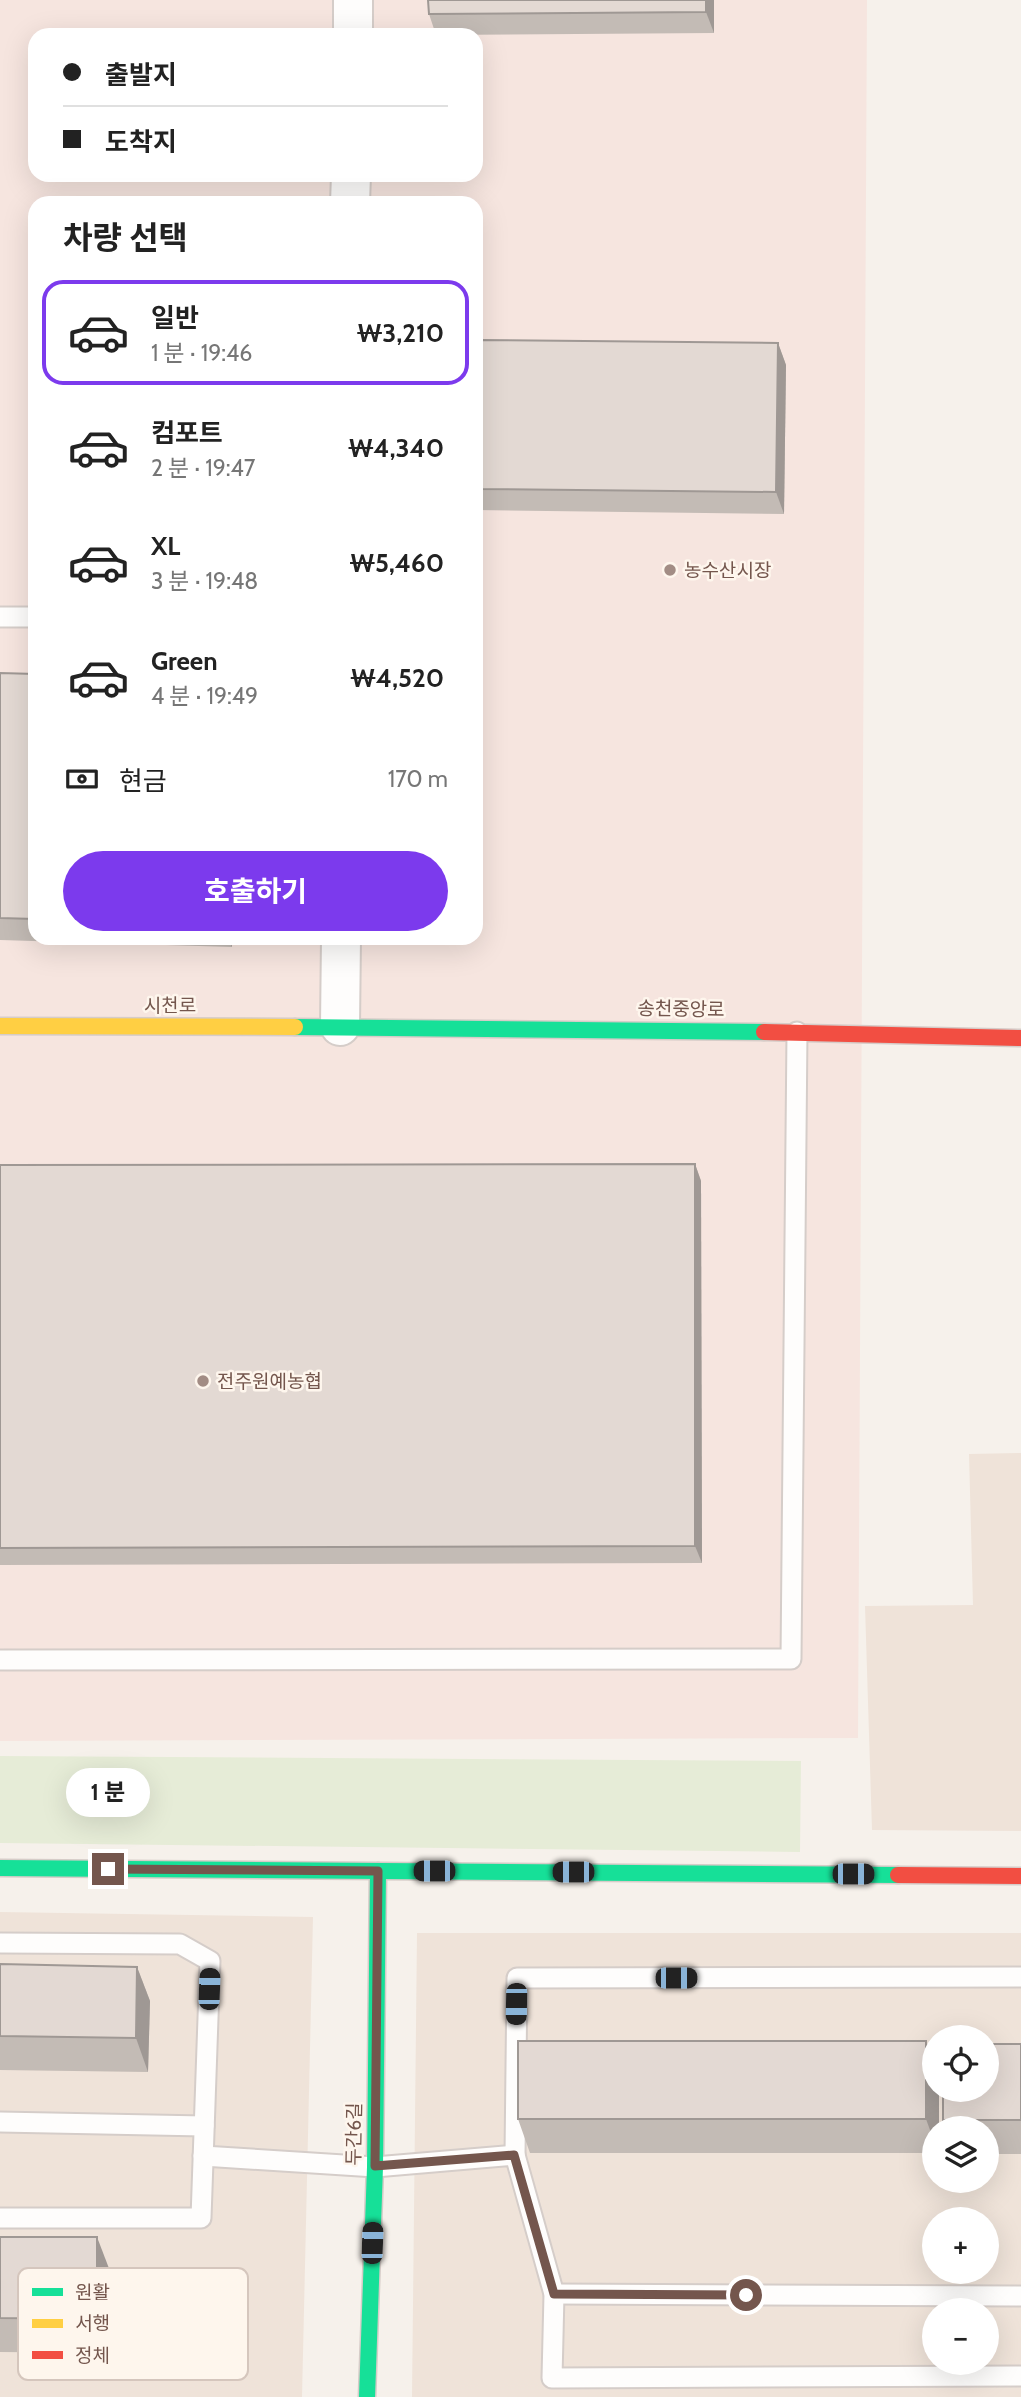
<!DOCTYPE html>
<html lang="ko">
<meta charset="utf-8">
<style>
:root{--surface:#fff;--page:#f6f6f6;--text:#222;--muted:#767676;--line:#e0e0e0;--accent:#7c3aed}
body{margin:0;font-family:Cabin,"Noto Sans KR",sans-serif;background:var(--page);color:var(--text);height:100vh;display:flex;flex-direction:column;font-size:26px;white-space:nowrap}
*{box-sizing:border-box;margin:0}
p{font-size:23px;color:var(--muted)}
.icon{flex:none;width:38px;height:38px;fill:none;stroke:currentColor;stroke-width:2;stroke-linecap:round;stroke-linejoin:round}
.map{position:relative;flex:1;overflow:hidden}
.panel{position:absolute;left:28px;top:196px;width:455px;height:749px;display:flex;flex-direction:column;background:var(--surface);border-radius:21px;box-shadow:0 7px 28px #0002}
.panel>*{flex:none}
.top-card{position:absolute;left:28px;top:28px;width:455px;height:154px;border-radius:21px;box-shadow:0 7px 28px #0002;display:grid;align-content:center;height:154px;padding:0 35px;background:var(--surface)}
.fabs{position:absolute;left:922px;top:2025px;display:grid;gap:14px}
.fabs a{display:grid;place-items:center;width:77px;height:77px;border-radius:50%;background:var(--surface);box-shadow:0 7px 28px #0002;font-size:35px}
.end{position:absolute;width:32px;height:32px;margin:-16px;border:9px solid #74564d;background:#fff;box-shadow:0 0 0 4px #fff}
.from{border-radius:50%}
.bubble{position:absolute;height:49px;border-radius:24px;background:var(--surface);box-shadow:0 7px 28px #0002;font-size:23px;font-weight:700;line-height:49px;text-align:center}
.car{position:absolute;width:21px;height:42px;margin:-21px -10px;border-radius:9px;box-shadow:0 0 5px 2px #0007;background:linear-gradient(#222 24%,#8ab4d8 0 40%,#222 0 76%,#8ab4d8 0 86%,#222 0)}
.top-card b{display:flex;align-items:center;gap:24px;height:66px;font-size:26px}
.top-card b+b{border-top:2px solid var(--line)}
.top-card i{width:18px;height:18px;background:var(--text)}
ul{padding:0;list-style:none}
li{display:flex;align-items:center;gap:21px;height:105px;margin:0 14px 10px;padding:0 21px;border:4px solid transparent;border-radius:21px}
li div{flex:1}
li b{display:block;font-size:26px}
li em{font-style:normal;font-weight:700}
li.selected{border-color:var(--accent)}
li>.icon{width:63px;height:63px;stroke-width:1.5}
h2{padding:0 35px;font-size:32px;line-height:84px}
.pay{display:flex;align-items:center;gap:18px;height:77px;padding:0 35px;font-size:26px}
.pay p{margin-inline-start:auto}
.action{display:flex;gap:14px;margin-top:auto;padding:14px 35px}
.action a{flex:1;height:80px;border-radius:42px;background:var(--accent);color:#fff;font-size:28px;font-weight:700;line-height:80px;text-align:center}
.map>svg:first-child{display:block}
.residential{fill:#efe3d9;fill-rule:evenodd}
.commercial{fill:#f6e5df;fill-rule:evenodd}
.green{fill:#e6ecd7}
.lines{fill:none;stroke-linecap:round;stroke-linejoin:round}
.lane-casing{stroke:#d5cdc9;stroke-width:23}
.street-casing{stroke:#d5cdc9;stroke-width:42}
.fast-casing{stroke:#d6ccc8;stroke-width:19}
.slow-casing{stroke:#d6ccc8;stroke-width:19}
.jam-casing{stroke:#d6ccc8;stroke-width:19}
.lane{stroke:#fefdfc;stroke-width:19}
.street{stroke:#fefdfc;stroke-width:38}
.fast{stroke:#16e098;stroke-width:16}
.slow{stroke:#ffcf43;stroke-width:16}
.jam{stroke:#f24e42;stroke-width:16}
.wall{fill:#c3bbb5}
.shaded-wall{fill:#9f9894}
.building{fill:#e3d9d3;stroke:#9f9894;stroke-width:2}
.route{stroke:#74564d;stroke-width:9}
.poi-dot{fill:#a28c84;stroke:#fef6ed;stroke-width:2.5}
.labels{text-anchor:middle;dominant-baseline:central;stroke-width:5;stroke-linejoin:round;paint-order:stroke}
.poi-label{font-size:19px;fill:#74564d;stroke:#fef6ed;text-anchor:start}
.street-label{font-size:19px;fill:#74564d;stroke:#fef6ed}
.key{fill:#fef6ed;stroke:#d5c6bd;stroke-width:2}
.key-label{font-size:19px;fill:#74564d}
</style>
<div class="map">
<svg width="1021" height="2397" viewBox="0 0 1021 2397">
<rect width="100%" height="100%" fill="#f6f1eb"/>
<g class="residential">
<path d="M1021,1453V1831L872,1830L865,1606L973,1605L969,1454Z"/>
<path d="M0,1912L313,1917L302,2397H0Z"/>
<path d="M417,1933H1021V2397H412ZM934,2037H987V2090H934ZM934,2128H987V2180H934ZM934,2219H987V2272H934ZM934,2310H987V2362H934Z"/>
</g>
<path class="commercial" d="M0,0H867L858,1738L0,1741ZM35,35H476V175H35ZM35,203H476V938H35Z"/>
<path class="green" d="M0,1756L801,1761L800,1852L0,1843Z"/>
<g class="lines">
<g class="lane-casing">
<g id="lane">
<path d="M0,617H35"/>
<path d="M0,1660L791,1659L797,1032"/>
<path d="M0,1943L180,1944L210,1961L201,2218H0"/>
<path d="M0,2122L204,2126"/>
<path d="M515,2155L517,1978L1021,1977"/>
<path d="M203,2156L375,2167L515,2155L554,2294L552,2378L1021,2376"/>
<path d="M554,2294L1021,2296"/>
</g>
</g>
<g class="street-casing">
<g id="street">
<path d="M353,35V0"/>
<path d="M350,203L351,175"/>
<path d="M340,1026L341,938"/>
</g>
</g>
<g class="fast-casing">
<g id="fast">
<path d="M295,1027L764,1032"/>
<path d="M0,1868L898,1875"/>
<path d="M367,2397L375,2167L378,1871"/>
</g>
</g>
<g class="slow-casing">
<path id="slow" d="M0,1026L295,1027"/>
</g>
<g class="jam-casing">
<g id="jam">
<path d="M764,1032L1021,1038"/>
<path d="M898,1875L1021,1876"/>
</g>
</g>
<use href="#lane" class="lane"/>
<use href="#street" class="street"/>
<use href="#fast" class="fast"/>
<use href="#slow" class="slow"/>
<use href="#jam" class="jam"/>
</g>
<g class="wall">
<path d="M714,0V33L436,35L429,14Z"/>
<path d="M476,340L778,343L786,365L784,514L476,510Z"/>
<path d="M0,673L35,674V938H232V947L0,940Z"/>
<path d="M695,1164L701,1181L702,1563L0,1565V1165Z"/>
<path d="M0,1964L137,1967L150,2001L148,2072L0,2070Z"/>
<path d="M1021,2044V2154H987V2128H946L943,2120Z"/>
<path d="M939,2090V2128H934V2153H530L518,2119Z"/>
<path d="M0,2237L110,2271V2353L0,2352Z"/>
</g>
<g class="shaded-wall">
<path d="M706,0H714V33L706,12Z"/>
<path d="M778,343L786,365L784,514L776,492Z"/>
<path d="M229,938H232V947Z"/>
<path d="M695,1164L701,1181L702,1563L695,1546Z"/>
<path d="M137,1967L150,2001L148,2072L136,2038Z"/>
<path d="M926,2041L934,2063V2090H939V2128H934V2141L926,2119Z"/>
<path d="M97,2237L110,2271V2353L97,2319Z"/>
</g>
<g class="building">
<path d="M428,0H706V12L429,14Z"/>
<path d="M476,340L778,343L776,492L476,489Z"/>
<path d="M0,673L35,674V919L0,918Z"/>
<path d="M695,1164V1546L0,1548V1165Z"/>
<path d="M0,1964L137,1967L136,2038L0,2036Z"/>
<rect x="518" y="2041" width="408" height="78"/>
<path d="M987,2044H1021V2120H943V2090H987Z"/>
<path d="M0,2237H97V2319L0,2318Z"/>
</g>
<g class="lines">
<path class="route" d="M108,1869L378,1871L375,2166L514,2155L554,2294L746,2295"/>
</g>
<g class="poi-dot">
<circle cx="670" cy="570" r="7"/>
<circle cx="203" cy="1381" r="7"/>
</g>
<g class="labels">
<g class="poi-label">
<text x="684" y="570">농수산시장</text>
<text x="217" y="1381">전주원예농협</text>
</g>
<g class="street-label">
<text x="170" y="1005">시천로</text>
<text transform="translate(681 1009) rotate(1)">송천중앙로</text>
<text transform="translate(354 2134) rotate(-89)">두간6길</text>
</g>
</g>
<rect x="18" y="2268" width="230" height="112" rx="10" class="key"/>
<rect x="32" y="2288" width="31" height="8" fill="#16e098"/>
<rect x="32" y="2319" width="31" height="9" fill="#ffcf43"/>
<rect x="32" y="2351" width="31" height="8" fill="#f24e42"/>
<g class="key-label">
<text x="75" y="2299">원활</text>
<text x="75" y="2330">서행</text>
<text x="75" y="2362">정체</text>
</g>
</svg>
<div class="fabs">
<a><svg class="icon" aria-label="locate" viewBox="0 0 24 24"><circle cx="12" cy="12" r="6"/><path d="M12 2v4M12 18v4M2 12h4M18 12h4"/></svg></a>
<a><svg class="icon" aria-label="layers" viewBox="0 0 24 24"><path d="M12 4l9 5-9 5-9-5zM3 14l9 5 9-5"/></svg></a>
<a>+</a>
<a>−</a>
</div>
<i class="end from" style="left:746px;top:2295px"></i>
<i class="end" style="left:108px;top:1869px"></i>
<div class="bubble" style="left:66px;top:1768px;width:84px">1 분</div>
<i class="car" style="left:434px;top:1871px;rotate:270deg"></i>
<i class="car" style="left:573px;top:1872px;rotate:270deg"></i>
<i class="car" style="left:853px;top:1874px;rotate:90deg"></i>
<i class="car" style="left:676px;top:1978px;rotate:90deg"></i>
<i class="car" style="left:209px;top:1989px;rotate:2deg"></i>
<i class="car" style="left:516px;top:2004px;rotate:181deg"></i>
<i class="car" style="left:372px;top:2243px;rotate:2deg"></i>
<div class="top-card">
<b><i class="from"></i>출발지</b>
<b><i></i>도착지</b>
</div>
<section class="panel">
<h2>차량 선택</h2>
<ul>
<li class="selected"><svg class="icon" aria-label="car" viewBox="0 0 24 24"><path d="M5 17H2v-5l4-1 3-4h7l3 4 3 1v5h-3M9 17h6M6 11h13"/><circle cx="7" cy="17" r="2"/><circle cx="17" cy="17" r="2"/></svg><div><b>일반</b><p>1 분 · 19:46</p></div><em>₩3,210</em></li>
<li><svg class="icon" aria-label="car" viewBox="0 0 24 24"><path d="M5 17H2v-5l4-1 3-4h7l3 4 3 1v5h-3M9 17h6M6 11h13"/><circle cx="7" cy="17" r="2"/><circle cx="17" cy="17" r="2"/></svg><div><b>컴포트</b><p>2 분 · 19:47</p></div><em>₩4,340</em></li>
<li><svg class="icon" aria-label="car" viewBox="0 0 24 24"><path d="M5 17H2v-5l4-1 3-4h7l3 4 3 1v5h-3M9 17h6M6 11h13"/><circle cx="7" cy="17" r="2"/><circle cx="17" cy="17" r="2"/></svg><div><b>XL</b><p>3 분 · 19:48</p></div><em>₩5,460</em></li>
<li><svg class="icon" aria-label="car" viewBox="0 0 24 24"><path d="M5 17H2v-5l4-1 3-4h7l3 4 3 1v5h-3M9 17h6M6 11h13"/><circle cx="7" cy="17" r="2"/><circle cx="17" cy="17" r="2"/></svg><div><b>Green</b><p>4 분 · 19:49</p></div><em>₩4,520</em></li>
</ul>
<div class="pay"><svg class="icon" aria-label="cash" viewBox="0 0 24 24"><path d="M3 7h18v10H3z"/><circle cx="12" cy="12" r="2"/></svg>현금<p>170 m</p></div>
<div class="action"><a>호출하기</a></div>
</section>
</div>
